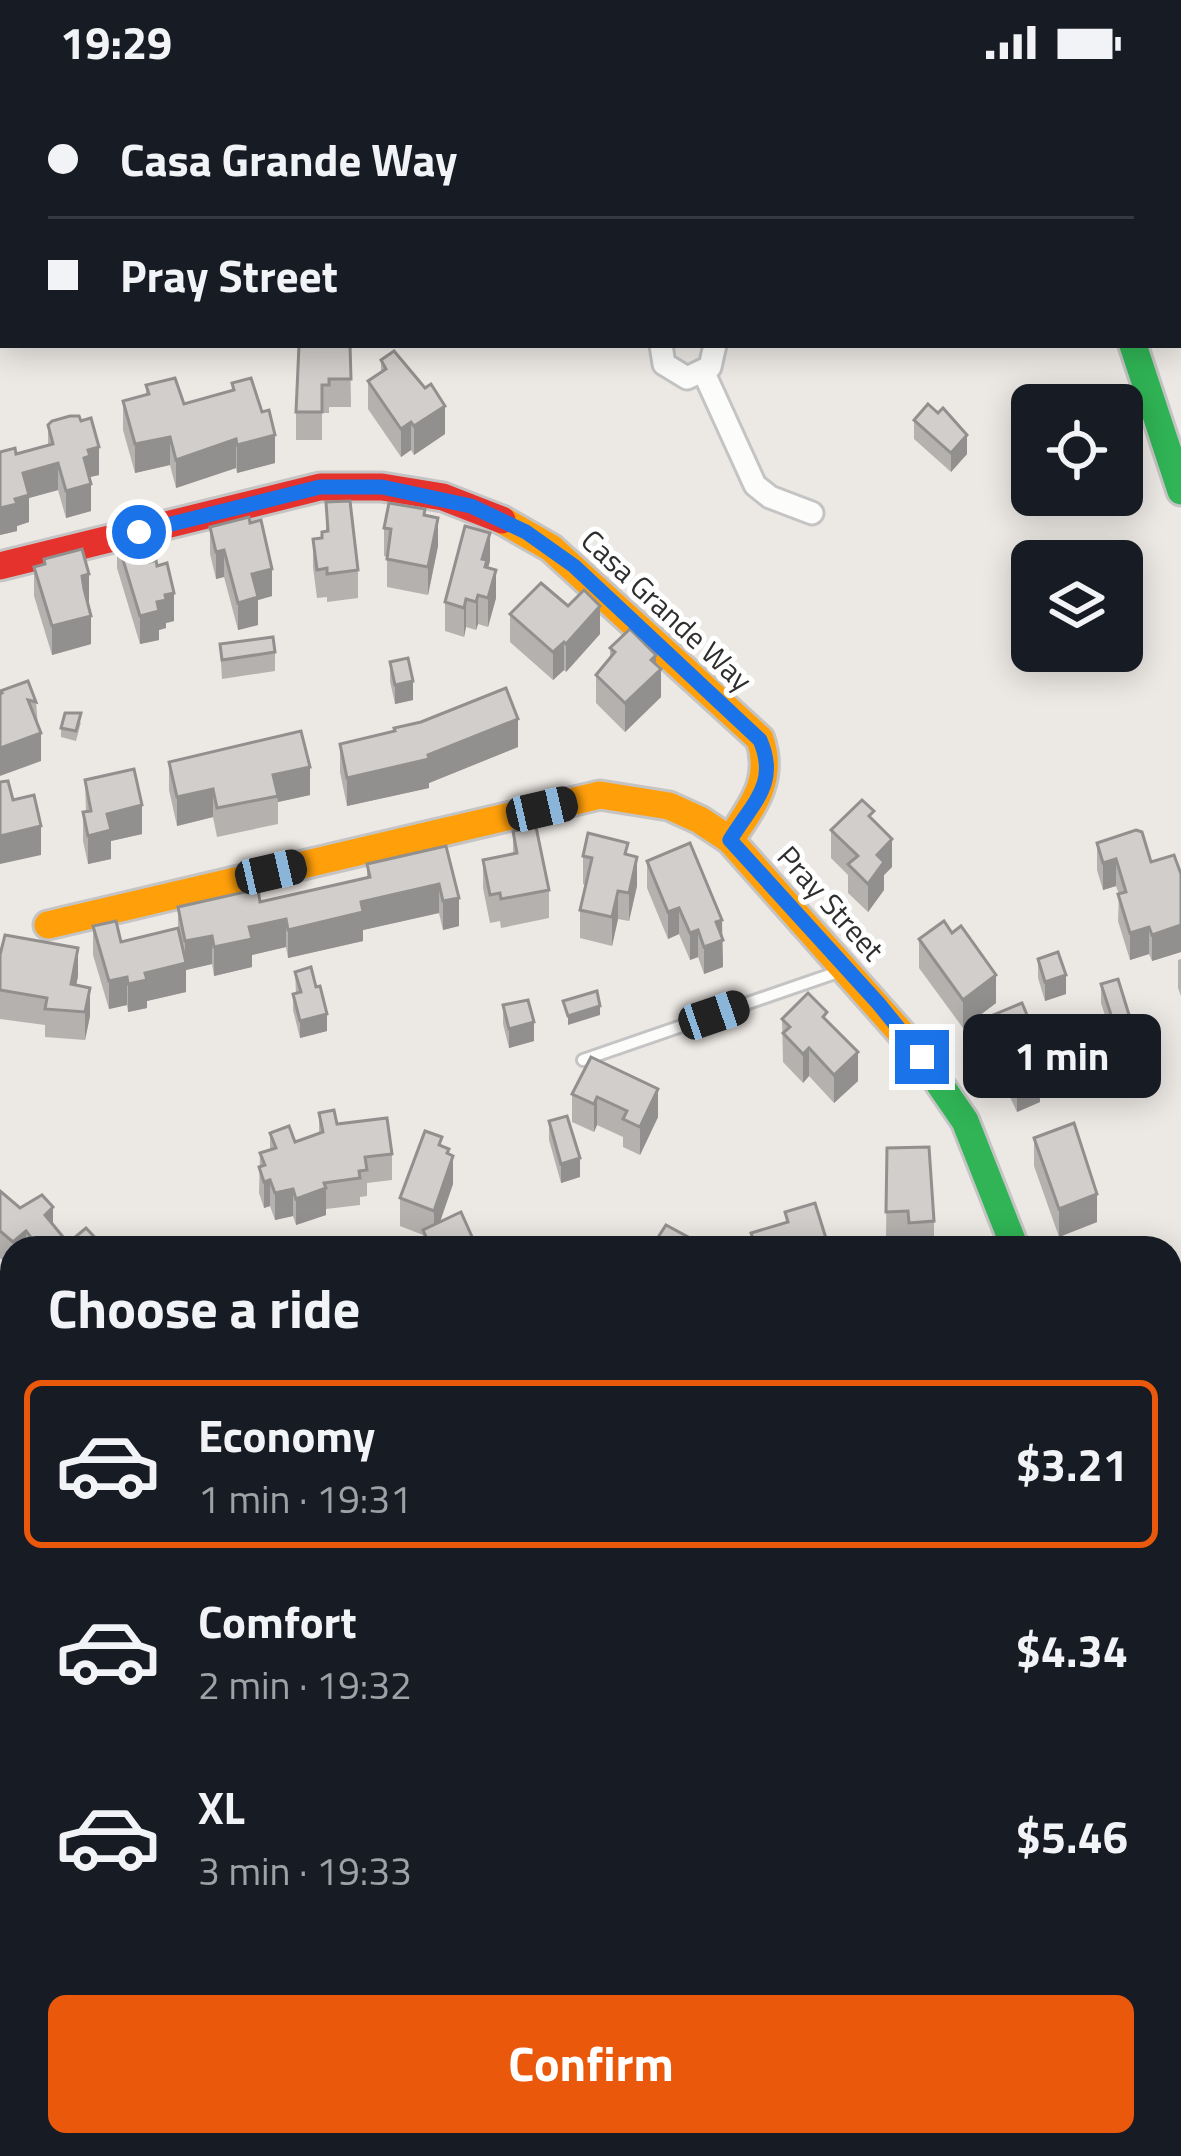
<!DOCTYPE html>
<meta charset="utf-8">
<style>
:root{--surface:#171b24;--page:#20242c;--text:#f1f3f6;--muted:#9ea1a6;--line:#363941;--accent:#ea580c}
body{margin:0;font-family:"Titillium Web",sans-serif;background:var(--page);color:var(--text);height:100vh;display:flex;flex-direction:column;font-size:45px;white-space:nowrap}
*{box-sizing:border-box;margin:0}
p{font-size:39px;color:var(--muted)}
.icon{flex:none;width:66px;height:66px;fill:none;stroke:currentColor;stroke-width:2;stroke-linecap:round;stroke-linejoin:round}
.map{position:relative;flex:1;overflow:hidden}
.drawer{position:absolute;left:0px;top:1152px;width:1182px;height:921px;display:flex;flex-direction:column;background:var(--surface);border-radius:36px 36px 0 0;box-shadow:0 6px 30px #0003}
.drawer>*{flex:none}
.banner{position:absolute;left:0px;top:0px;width:1182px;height:264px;box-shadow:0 6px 30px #0003;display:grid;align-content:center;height:264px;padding:0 48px;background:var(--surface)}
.controls{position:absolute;left:1011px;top:300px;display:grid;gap:24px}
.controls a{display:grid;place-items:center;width:132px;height:132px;border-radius:18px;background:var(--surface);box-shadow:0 6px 30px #0003;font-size:60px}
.end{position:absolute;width:54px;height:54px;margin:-27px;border:15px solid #1a73e8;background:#fff;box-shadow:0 0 0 6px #fff}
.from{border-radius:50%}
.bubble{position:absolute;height:84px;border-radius:18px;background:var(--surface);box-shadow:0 6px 30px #0003;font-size:39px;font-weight:700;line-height:84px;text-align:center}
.car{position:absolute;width:36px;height:72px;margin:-36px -18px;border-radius:15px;box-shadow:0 0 9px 3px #0007;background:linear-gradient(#222 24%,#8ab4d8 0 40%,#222 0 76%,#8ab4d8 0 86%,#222 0)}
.banner b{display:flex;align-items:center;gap:42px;height:114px;font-size:45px}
.banner b+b{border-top:3px solid var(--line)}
.banner i{width:30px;height:30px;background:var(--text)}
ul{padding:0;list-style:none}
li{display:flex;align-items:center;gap:36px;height:168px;margin:0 24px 18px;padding:0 24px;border:6px solid transparent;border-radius:18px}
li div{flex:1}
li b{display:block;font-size:45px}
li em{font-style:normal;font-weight:700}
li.selected{border-color:var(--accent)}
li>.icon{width:108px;height:108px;stroke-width:1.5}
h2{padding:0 48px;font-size:54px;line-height:144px}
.button{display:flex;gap:24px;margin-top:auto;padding:24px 48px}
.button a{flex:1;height:138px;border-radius:18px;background:var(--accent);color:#fff;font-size:48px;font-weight:700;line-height:138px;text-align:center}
.status{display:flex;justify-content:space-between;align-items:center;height:84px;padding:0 60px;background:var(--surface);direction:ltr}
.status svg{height:33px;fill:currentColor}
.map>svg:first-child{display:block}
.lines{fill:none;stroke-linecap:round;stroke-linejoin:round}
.lane-casing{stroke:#c5c4c5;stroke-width:16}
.street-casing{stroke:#c5c4c5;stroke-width:27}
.fast-casing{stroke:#c5c4c5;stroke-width:33}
.slow-casing{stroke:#c5c4c5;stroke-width:33}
.jam-casing{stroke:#c5c4c5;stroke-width:33}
.lane{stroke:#fcfcfb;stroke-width:10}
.street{stroke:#fcfcfb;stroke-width:21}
.fast{stroke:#30b455;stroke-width:27}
.slow{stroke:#ff9f0a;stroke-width:27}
.jam{stroke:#e5322d;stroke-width:27}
.wall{fill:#b4b1af}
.shaded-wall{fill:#92908e}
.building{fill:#d1cecb;stroke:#92908e;stroke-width:3}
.route{stroke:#1a73e8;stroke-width:15}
.labels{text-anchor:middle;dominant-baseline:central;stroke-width:10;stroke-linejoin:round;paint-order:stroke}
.street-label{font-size:30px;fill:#2e2e2e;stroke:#fff}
</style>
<div class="status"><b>19:29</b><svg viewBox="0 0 49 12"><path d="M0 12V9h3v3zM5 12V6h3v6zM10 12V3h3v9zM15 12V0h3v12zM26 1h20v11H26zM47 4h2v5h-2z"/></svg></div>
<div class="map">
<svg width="1181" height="2072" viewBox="0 0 1181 2072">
<rect width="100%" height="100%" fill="#ece8e4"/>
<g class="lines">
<g class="lane-casing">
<g id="lane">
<path d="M477,0L479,3"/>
<path d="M546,3L552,0"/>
<path d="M685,3L690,0"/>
<path d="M583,976L841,887"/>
<path d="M891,2061L901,2072"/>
</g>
</g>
<g class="street-casing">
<g id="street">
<path d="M661,261L664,280L687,294L710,283L715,261"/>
<path d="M704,289L755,401L770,413L812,429"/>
<path d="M0,1757L12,1772"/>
<path d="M1170,1802L1181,1777"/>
<path d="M1170,1966L1181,1972"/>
<path d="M169,2061L173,2072"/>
</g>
</g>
<g class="fast-casing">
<g id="fast">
<path d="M1133,261L1181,407"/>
<path d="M917,967L965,1037L1015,1164"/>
<path d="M740,2061L746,2072"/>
</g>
</g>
<g class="slow-casing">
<g id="slow">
<path d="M502,436L551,464L760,655C774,697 752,722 730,756"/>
<path d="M48,841L600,711L669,722L700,736L730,756L917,967"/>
</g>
</g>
<g class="jam-casing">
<g id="jam">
<path d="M1098,0L1099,3"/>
<path d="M0,482L320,403H382L443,413L502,436"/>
<path d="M0,1231L12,1239"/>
</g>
</g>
<use href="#lane" class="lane"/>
<use href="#street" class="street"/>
<use href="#fast" class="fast"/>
<use href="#slow" class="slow"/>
<use href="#jam" class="jam"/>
</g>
<g class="wall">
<path d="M350,261L351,323H329V329H322V356H296V328Z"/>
<path d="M381,276L445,350L414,371L411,366L401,373L368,325V297L381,289Z"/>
<path d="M232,299L275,379L237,389L236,384L176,404L170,381L135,389L123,346V317L146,311V301L184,320L232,306Z"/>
<path d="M914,336L967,370L951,388L914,355Z"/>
<path d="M48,341L99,391L90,393L91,427L66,434L58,406L29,414V438L17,442V447L0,451V368L16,370L48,362Z"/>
<path d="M326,418L358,486V514L327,518V513L317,514L313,483V455L322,454L326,447Z"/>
<path d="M425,432L438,462L428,511L387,503V473L384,472V444Z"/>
<path d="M210,443L272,512L258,516V541L238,546L224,493L216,495L210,470Z"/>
<path d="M117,456L150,478L174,537L166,539V544L159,546V556L140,560L117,484Z"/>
<path d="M44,475L89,518L88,519L91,560L52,571L34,512V483L44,481Z"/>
<path d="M490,477L488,484L496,514L488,543L478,540L476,546L466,543L464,553L445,547V518Z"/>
<path d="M510,530L600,550L566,588L564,586L553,596L510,558Z"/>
<path d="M220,560L275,568V587L222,595Z"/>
<path d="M610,564L661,613L625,648L596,619V591L610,573Z"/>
<path d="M390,578L413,616L395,620L390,597Z"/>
<path d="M0,607L36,618L41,677Z"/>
<path d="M81,638L76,657L61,653V644Z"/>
<path d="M394,648L518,663L429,699V704L347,722L340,688V660Z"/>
<path d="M169,678L310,711L278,718V740L217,753L213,733L177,742L169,706Z"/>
<path d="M85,696L142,750L111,757V775L88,780L83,757V728H86Z"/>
<path d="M874,737L892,783L884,791V806L868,828L848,809V791L831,774V746Z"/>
<path d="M513,747L549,806V834L501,844L500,837L490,839L483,804V776L513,770Z"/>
<path d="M1097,759L1181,790V868L1152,877L1149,870L1130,876L1118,837L1119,810L1116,802L1103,806L1097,786Z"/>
<path d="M446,762L459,842L443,846L439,829L363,846V857L288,874L286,863L252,871V883L214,892L212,880L186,886V908L147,917V924L128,928L127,921L109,925L93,871V842L121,858L178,844V823L260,818L367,794V780Z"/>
<path d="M628,771L637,802L629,837L618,835L612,862L580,854V826L585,801L583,800V772Z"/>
<path d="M647,777L722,853L723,883L704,890L698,873L690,876L679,850L668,855L647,804Z"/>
<path d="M919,855L996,919L963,944L919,884Z"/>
<path d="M0,871L78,892L76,901L90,932L85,956L45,953V941L0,935Z"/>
<path d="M1038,875L1066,910L1045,917L1038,894Z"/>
<path d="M1181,875V912L1178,904V876Z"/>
<path d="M295,888L316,903L327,947L300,954L293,926V910L296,909Z"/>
<path d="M1101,900L1130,954L1114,959L1101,919Z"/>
<path d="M503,921L534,957L509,964L503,940Z"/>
<path d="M986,934L1030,952L1038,985L1040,1018L1017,1028L986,962Z"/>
<path d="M782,935L827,937L858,997L834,1019L809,992L803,999L783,978Z"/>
<path d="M591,973L658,1033L640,1071L623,1063V1053L597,1041L594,1048L572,1038V1010Z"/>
<path d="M319,1029L392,1070V1096L367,1099V1112L360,1113V1121L326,1125V1131L296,1141L293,1132L275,1136L270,1122L264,1124L259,1109L260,1069L270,1066V1049L295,1058L319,1049Z"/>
<path d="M549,1037L580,1093L561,1099L549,1056Z"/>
<path d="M1034,1054L1097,1138L1059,1153L1034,1082Z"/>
<path d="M442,1062L449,1070L453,1100L440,1138L477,1164H423V1151L400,1142V1114Z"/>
<path d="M887,1064L934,1137V1164H909L908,1155L886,1157Z"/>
<path d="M0,1107L20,1124L53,1141L68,1159L105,1164H12V1185L0,1174Z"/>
<path d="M1170,1595H1181V1648L1170,1643Z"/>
<path d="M794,2061H858L863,2072H799Z"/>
<path d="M1132,2061H1155L1145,2072Z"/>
</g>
<g class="shaded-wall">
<path d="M445,322V350L414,371V342Z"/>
<path d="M411,338V366L401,373V345Z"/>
<path d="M275,351V379L237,389V361Z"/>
<path d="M967,351V370L951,388V369Z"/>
<path d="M170,353V381L135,389V360Z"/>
<path d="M236,355V384L176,404V376Z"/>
<path d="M99,363V391L90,393V399L84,374L88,366Z"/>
<path d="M58,379V406L29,414V438L17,442V447L0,451V424L15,415L23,389Z"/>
<path d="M91,400V427L66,434V407Z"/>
<path d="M438,434V462L428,511V483Z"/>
<path d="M490,449V477L487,487L482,475Z"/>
<path d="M224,466V493L216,495V468Z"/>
<path d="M272,485V512L258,516V541L238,546V519L252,490Z"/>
<path d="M496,486V514L488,543V514Z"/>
<path d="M89,490V518L82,520V492Z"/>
<path d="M174,509V537L166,539V544L159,546V556L140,560V532L165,511Z"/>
<path d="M478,511V540L476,546V518Z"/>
<path d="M466,515V543L464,553V524Z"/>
<path d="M600,522V550L566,588V560Z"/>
<path d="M91,532V560L52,571V542Z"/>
<path d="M564,558V586L553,596V568Z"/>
<path d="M656,571V590L661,585V613L625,648V619Z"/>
<path d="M413,597V616L395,620V601Z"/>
<path d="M518,635V663L429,699V704L347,722V694L428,671Z"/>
<path d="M41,649V677L0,692V664Z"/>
<path d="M310,683V711L278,718L273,691Z"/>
<path d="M213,705V733L177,742V713Z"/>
<path d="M142,721V750L111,757V775L88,780V752L107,730Z"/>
<path d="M41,742V771L0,780V752Z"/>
<path d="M892,755V783L884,791V806L868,828V800L877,771Z"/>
<path d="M637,773V802L629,837V809Z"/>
<path d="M1116,775V802L1103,806V779Z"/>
<path d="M439,800V829L363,846V857L288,874V846L361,818Z"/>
<path d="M618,807V835L612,862V833Z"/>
<path d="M459,814V842L443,846V817Z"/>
<path d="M679,824V850L668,855V828Z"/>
<path d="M286,835V863L252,871V883L214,892V863L249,843Z"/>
<path d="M722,836L723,883L704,890V863L716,838Z"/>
<path d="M1181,841V868L1152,877V851Z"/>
<path d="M1149,843V870L1130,876V849Z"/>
<path d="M698,846V873L690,876V849Z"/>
<path d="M212,852V880L186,886V908L147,917V924L128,928V900L145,889L185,879V857Z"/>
<path d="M78,864V892L71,928V900Z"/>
<path d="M996,891V919L963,944V916Z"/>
<path d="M1066,891V910L1045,917V898Z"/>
<path d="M127,893V921L109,925V897Z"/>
<path d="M90,904V932L85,956V928Z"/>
<path d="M600,922V931L568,941V932Z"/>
<path d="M327,930V947L300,954V937Z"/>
<path d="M1130,934V954L1114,959V940Z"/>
<path d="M534,938V957L509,964V945Z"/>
<path d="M809,964V992L803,999V970Z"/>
<path d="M858,968V997L834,1019V991Z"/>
<path d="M1038,971L1040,1018L1017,1028V1000L1033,973Z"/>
<path d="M658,1005V1033L640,1071V1043Z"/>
<path d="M597,1013V1041L594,1048V1020Z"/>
<path d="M449,1065V1084L453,1072V1100L434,1155V1127Z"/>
<path d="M580,1074V1093L561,1099V1080Z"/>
<path d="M270,1096V1122L264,1124V1098Z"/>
<path d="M326,1104V1131L296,1141V1115Z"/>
<path d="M293,1105V1132L275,1136V1109Z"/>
<path d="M1097,1110V1138L1059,1153V1125Z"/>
<path d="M53,1123V1151L45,1131Z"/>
<path d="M26,1147V1164H13V1158Z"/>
<path d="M1173,2012V2041L1170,2044V2016Z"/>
<path d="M1145,2061H1155L1145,2072Z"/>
</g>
<g class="building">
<path d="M299,261H350L351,295H329V301H322V328H296Z"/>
<path d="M394,267L425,304L431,300L445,322L414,342L411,338L401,345L368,297L386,285L381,276Z"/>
<path d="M175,294L184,320L234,306L232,299L251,294L262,328L269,326L275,351L237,361L236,355L176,376L170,353L135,360L123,317L149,310L146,301Z"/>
<path d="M928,320L938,329L943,324L967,351L951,369L914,336Z"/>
<path d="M70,332H79L81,337L91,334L99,363L88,366L90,372L84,374L91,400L66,407L58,379L23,389L29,411L15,415L17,420L0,424V368L15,364L16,370L53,360L48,341L52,337Z"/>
<path d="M350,417L358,486L327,490V484L317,486L313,455L322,454V448L328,447L326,418Z"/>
<path d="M389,419L425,425L424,431L438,434L428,483L387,475L391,445L384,444Z"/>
<path d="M249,433L250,439L261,436L272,485L252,490L258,513L238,519L224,466L216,468L210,443Z"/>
<path d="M465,442L490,449L482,475L487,476L485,483L496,486L488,514L478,511L476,518L466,515L464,524L445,518Z"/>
<path d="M142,452L150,478L156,476L157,482L167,479L174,509L165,511L166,516L157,518L159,527L140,532L117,456Z"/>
<path d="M82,465L89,490L82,492L84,505L91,532L52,542L34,483L45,480L44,475Z"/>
<path d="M541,499L568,522L584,506L600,522L566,560L564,558L553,568L510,530Z"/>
<path d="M630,545L656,571L651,576L661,585L625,619L596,591L615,568L610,564Z"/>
<path d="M273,553L275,568L222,576L220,560Z"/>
<path d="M408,574L413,597L395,601L390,578Z"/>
<path d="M28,597L36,618L28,616L41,649L0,664V610L2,609L0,607Z"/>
<path d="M506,604L518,635L428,671L429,675L347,694L340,660L395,647L394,644L421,638Z"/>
<path d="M65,629H81L76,647L61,644Z"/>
<path d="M301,647L310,683L273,691L278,712L217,724L213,705L177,713L169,678Z"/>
<path d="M134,685L142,721L107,730L111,746L88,752L83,728L91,727L85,696Z"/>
<path d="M8,697L13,716L34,711L41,742L0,752V698Z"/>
<path d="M862,716L874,727L869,732L892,755L877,771L884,778L868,800L848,780L858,772L831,746Z"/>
<path d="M536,743L549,806L501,815L500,809L490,811L483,776L517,769L513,747Z"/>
<path d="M1136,746L1142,748L1151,778L1174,771L1181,790V841L1152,851L1149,843L1130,849L1118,810L1126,808L1116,775L1103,779L1097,759Z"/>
<path d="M588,749L628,759L625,770L637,773L629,809L618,807L612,833L580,826L592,774L583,772Z"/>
<path d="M690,759L722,836L716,838L723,856L704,863L698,846L690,849L679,824L668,828L647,777Z"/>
<path d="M446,762L459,814L443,817L439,800L361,818L363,828L288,846L286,835L249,843L252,855L214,863L212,852L185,857L178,823L258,805L260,818L370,793L367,780Z"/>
<path d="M116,837L121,858L178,844L186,879L145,889L147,896L128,900L127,893L109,897L93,842Z"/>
<path d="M944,837L952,849L961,842L996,891L963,916L919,855Z"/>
<path d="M5,851L78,864L71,900L90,904L85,928L45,925L47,914L0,906V871Z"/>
<path d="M1058,868L1066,891L1045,898L1038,875Z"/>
<path d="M311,883L316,903L320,902L327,930L300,937L293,910L301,908L295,888Z"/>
<path d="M1118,895L1130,934L1114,940L1101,900Z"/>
<path d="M597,907L600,922L568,932L563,917Z"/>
<path d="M808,909L827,928L823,933L858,968L834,991L809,964L803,970L783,949L790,943L782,935Z"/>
<path d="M528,916L534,938L509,945L503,921Z"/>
<path d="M1022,919L1030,938L1025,940L1038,971L1033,973L1040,990L1017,1000L986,934Z"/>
<path d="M591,973L658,1005L640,1043L623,1035L627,1027L597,1013L594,1020L572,1010Z"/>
<path d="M334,1026L337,1040L387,1034L392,1070L365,1073L367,1086L359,1087L360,1094L324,1099L326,1104L296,1115L293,1105L275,1109L270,1096L264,1098L259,1083L265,1081L260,1069L276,1064L270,1049L289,1042L295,1058L323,1048L319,1029Z"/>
<path d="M567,1032L580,1074L561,1080L549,1037Z"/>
<path d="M1074,1039L1097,1110L1059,1125L1034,1054Z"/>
<path d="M425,1047L442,1053L439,1061L449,1065L447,1069L453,1072L434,1127L400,1114Z"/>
<path d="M929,1063L934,1137L909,1139L908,1127L886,1128L887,1064Z"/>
<path d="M0,1107L20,1124L42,1111L53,1123L45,1131L68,1159L86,1144L105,1164H39L26,1147L13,1158L0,1147Z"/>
<path d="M815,1119L829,1164H756L751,1149L788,1138L785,1128Z"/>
<path d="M461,1128L477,1164H431L423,1146Z"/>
<path d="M666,1141L701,1160L699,1164H651Z"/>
<path d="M1172,1591L1181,1595V1622L1170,1616V1595Z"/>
<path d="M1181,2048V2072H1166L1163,2061H1170V2050Z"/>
<path d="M806,2061H858L863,2072H813Z"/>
</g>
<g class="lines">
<path class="route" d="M139,448L320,403H382L471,422L526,448L574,482L760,656C779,700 753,718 730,756L878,919L922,973"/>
</g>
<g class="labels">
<g class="street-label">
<text transform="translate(667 526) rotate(43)">Casa Grande Way</text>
<text transform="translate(831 819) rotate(48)">Pray Street</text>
</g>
</g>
</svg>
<div class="controls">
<a><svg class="icon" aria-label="locate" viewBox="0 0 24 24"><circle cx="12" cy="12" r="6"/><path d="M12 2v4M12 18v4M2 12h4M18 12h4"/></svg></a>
<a><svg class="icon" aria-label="layers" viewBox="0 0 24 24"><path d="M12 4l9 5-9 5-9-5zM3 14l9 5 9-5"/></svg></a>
</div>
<i class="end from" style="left:139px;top:448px"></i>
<i class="end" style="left:922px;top:973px"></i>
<div class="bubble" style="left:963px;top:930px;width:198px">1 min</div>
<i class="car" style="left:542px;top:725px;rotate:77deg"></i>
<i class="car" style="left:271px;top:788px;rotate:77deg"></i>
<i class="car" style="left:714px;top:931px;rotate:71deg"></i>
<div class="banner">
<b><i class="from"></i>Casa Grande Way</b>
<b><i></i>Pray Street</b>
</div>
<section class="drawer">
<h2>Choose a ride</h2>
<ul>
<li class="selected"><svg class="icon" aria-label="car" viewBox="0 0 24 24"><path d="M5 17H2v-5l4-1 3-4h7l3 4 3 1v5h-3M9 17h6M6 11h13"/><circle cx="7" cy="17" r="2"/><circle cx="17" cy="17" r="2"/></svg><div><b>Economy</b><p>1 min · 19:31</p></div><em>$3.21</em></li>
<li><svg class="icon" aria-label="car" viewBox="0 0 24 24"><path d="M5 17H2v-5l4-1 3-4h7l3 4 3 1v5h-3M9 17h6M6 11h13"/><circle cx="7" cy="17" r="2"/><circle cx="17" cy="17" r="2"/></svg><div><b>Comfort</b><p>2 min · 19:32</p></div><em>$4.34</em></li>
<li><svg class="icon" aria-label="car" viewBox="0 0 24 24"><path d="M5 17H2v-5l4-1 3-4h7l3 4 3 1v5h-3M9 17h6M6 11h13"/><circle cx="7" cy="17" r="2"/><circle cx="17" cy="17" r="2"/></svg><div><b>XL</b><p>3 min · 19:33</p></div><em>$5.46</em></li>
</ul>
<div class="button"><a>Confirm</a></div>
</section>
</div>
